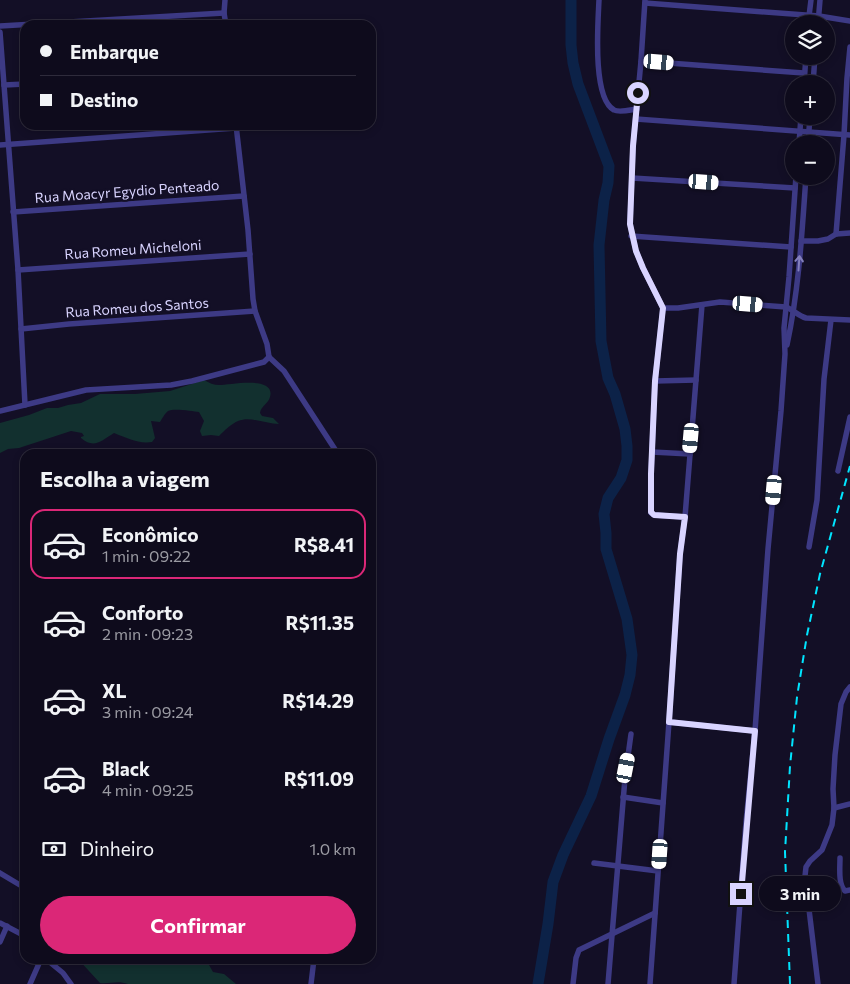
<!DOCTYPE html>
<html lang="pt">
<meta charset="utf-8">
<style>
:root{--surface:#0e0b1c;--page:#171425;--text:#f1f3f6;--muted:#9b9ba3;--line:#2e2b3b;--accent:#db2777}
body{margin:0;font-family:Commissioner,sans-serif;background:var(--page);color:var(--text);height:100vh;display:flex;flex-direction:column;font-size:19px;white-space:nowrap}
*{box-sizing:border-box;margin:0}
p{font-size:16px;color:var(--muted)}
.icon{flex:none;width:28px;height:28px;fill:none;stroke:currentColor;stroke-width:2;stroke-linecap:round;stroke-linejoin:round}
.map{position:relative;flex:1;overflow:hidden}
.panel{position:absolute;left:20px;top:449px;width:356px;height:515px;display:flex;flex-direction:column;background:var(--surface);border-radius:15px;box-shadow:0 2px 8px #0003,0 0 0 1px var(--line)}
.panel>*{flex:none}
.guide{position:absolute;left:20px;top:20px;width:356px;height:110px;border-radius:15px;box-shadow:0 2px 8px #0003,0 0 0 1px var(--line);display:grid;align-content:center;height:110px;padding:0 20px;background:var(--surface)}
.controls{position:absolute;left:785px;top:15px;display:grid;gap:10px}
.controls a{display:grid;place-items:center;width:50px;height:50px;border-radius:50%;background:var(--surface);box-shadow:0 2px 8px #0003,0 0 0 1px var(--line);font-size:25px}
.end{position:absolute;width:22px;height:22px;margin:-11px;border:6px solid #d9d4ff;background:#111;box-shadow:0 0 0 2px #111}
.from{border-radius:50%}
.bubble{position:absolute;height:35px;border-radius:18px;background:var(--surface);box-shadow:0 2px 8px #0003,0 0 0 1px var(--line);font-size:16px;font-weight:700;line-height:35px;text-align:center}
.car{position:absolute;width:15px;height:30px;margin:-15px -8px;border-radius:6px;box-shadow:0 0 4px 1px #0007;background:linear-gradient(#fff 24%,#345 0 40%,#fff 0 76%,#345 0 86%,#fff 0)}
.guide b{display:flex;align-items:center;gap:18px;height:48px;font-size:19px}
.guide b+b{border-top:1px solid var(--line)}
.guide i{width:12px;height:12px;background:var(--text)}
ul{padding:0;list-style:none}
li{display:flex;align-items:center;gap:15px;height:70px;margin:0 10px 8px;padding:0 10px;border:2px solid transparent;border-radius:15px}
li div{flex:1}
li b{display:block;font-size:19px}
li em{font-style:normal;font-weight:700}
li.active{border-color:var(--accent)}
li>.icon{width:45px;height:45px;stroke-width:1.5}
h2{padding:0 20px;font-size:22px;line-height:60px}
.pay{display:flex;align-items:center;gap:12px;height:55px;padding:0 20px;font-size:19px}
.pay p{margin-inline-start:auto}
.action{display:flex;gap:10px;margin-top:auto;padding:10px 20px}
.action a{flex:1;height:58px;border-radius:30px;background:var(--accent);color:#fff;font-size:20px;font-weight:700;line-height:58px;text-align:center}
.map>svg:first-child{display:block}
.green{fill:#12302f}
.lines{fill:none;stroke-linecap:round;stroke-linejoin:round}
.river{stroke:#0c2248;stroke-width:11}
.minor{stroke:#3d3a85;stroke-width:5.5}
.rail{stroke:#00e5ff;stroke-width:2;stroke-dasharray:8 6;stroke-linecap:butt}
.oneway{stroke:#837fbc}
.route{stroke:#d9d4ff;stroke-width:6}
.labels{text-anchor:middle;dominant-baseline:central;stroke-width:4.5;stroke-linejoin:round;paint-order:stroke}
.street-label{font-size:14px;fill:#d9d4ff;stroke:#130f26}
</style>
<div class="map">
<svg width="850" height="984" viewBox="0 0 850 984">
<rect width="100%" height="100%" fill="#130f26"/>
<g class="green">
<path d="M204,380C209,383 214,385 219,385C230,385 276,375 270,397C268,404 261,406 260,413L262,416L273,418L279,424C266,424 251,416 238,421C231,424 224,431 219,436L211,435L202,436L200,431L204,421L199,412C193,411 173,408 168,411C165,413 162,419 160,422L151,421L155,438L152,442C138,444 127,438 114,433C101,441 94,449 81,438V437L84,436L82,433L71,431L19,448L8,449L0,453V423L29,415L47,408H58L68,405L81,403L100,394H135L170,391Z"/>
<path d="M78,959H191L209,965L213,972L224,974L236,984H128C117,980 112,984 100,983Z"/>
</g>
<g class="lines">
<path class="river" d="M538,984L548,924L553,882L563,855L591,796L609,739L625,695L630,675L632,655L627,619L606,549V533L604,514L608,498L621,478L627,460V446L625,429L615,394L608,378L601,341L599,245L604,200L608,183L609,166L578,84L573,63L571,45V0"/>
<g class="minor">
<path d="M225,0L224,13L226,25"/>
<path d="M599,0C598,23 592,98 614,110C619,113 630,110 637,109"/>
<path d="M645,0L641,61L633,146L630,224L636,251L643,268L663,308L655,381L651,474V513L654,515L685,517"/>
<path d="M645,3L819,16L850,21"/>
<path d="M808,24L811,0"/>
<path d="M818,24L820,0"/>
<path d="M0,26L224,13"/>
<path d="M0,32L18,270L25,405"/>
<path d="M641,61L804,73"/>
<path d="M804,84L806,56"/>
<path d="M813,84L815,56"/>
<path d="M4,85L25,84"/>
<path d="M636,119L850,135"/>
<path d="M236,125L248,230L253,299L255,311L267,344L269,357"/>
<path d="M799,144L801,116"/>
<path d="M808,144L810,116"/>
<path d="M0,145L236,128"/>
<path d="M632,178L795,188"/>
<path d="M13,212L244,196"/>
<path d="M836,234L844,135L847,78L850,47"/>
<path d="M631,236L791,247"/>
<path d="M801,241H818L828,239L836,234L850,233"/>
<path d="M18,270L250,254"/>
<path d="M663,308H678L720,302L786,307C793,310 799,316 806,318L850,320"/>
<path d="M21,329L69,324L255,311"/>
<path d="M787,345C799,289 802,233 806,176"/>
<path d="M269,357L284,371L338,454"/>
<path d="M655,381L696,380"/>
<path d="M0,411L86,390L171,385L192,381L264,362L269,357"/>
<path d="M652,452L690,454"/>
<path d="M838,471L850,417"/>
<path d="M371,521C375,538 374,556 371,573"/>
<path d="M809,547L817,500L824,379L831,320"/>
<path d="M669,722L755,731"/>
<path d="M623,797L663,803"/>
<path d="M834,808L850,804"/>
<path d="M840,858C840,868 838,884 845,891L850,890"/>
<path d="M594,863L658,871"/>
<path d="M0,873L25,888"/>
<path d="M0,923L25,936"/>
<path d="M0,942L7,926"/>
<path d="M46,959L63,973L71,984"/>
<path d="M30,984L41,959"/>
<path d="M311,984L314,959"/>
<path d="M573,984L576,958L579,950L655,913"/>
<path d="M608,984L625,778L631,734"/>
<path d="M650,984L669,722L680,554L685,517L702,305"/>
<path d="M734,984L746,822L755,731L768,549L781,411L785,354L784,328L789,277L796,176"/>
<path d="M818,984L805,876L806,867L810,861L822,850L832,825L834,808L833,789L835,755L841,704L846,692L850,687"/>
</g>
<path class="rail" d="M790,984L785,852L790,766L797,697L807,635L820,574L850,466"/>
</g>
<defs><path id="oneway-shaft" d="M-6 0H5M1.5-3L5.5 0L1.5 3" fill="none" stroke-width="1.6" stroke-linecap="round" stroke-linejoin="round" transform="scale(1.25)"/></defs>
<use class="oneway" href="#oneway-shaft" transform="translate(799 263) rotate(-86)"/>
<g class="lines">
<path class="route" d="M638,93L633,146L630,224L636,251L643,268L663,308L655,381L651,474V512L654,515L685,517L680,554L669,722L755,731L741,894"/>
</g>
<g class="labels">
<g class="street-label">
<text transform="translate(127 191) rotate(-4)">Rua Moacyr Egydio Penteado</text>
<text transform="translate(133 249) rotate(-4)">Rua Romeu Micheloni</text>
<text transform="translate(137 307) rotate(-4)">Rua Romeu dos Santos</text>
</g>
</g>
</svg>
<div class="controls">
<a><svg class="icon" aria-label="layers" viewBox="0 0 24 24"><path d="M12 4l9 5-9 5-9-5zM3 14l9 5 9-5"/></svg></a>
<a>+</a>
<a>−</a>
</div>
<i class="end from" style="left:638px;top:93px"></i>
<i class="end" style="left:741px;top:894px"></i>
<div class="bubble" style="left:759px;top:876px;width:82px">3 min</div>
<i class="car" style="left:659px;top:62px;rotate:95deg"></i>
<i class="car" style="left:704px;top:182px;rotate:94deg"></i>
<i class="car" style="left:748px;top:304px;rotate:95deg"></i>
<i class="car" style="left:691px;top:438px;rotate:185deg"></i>
<i class="car" style="left:774px;top:490px;rotate:185deg"></i>
<i class="car" style="left:626px;top:768px;rotate:11deg"></i>
<i class="car" style="left:660px;top:854px;rotate:184deg"></i>
<div class="guide">
<b><i class="from"></i>Embarque</b>
<b><i></i>Destino</b>
</div>
<section class="panel">
<h2>Escolha a viagem</h2>
<ul>
<li class="active"><svg class="icon" aria-label="car" viewBox="0 0 24 24"><path d="M5 17H2v-5l4-1 3-4h7l3 4 3 1v5h-3M9 17h6M6 11h13"/><circle cx="7" cy="17" r="2"/><circle cx="17" cy="17" r="2"/></svg><div><b>Econômico</b><p>1 min · 09:22</p></div><em>R$8.41</em></li>
<li><svg class="icon" aria-label="car" viewBox="0 0 24 24"><path d="M5 17H2v-5l4-1 3-4h7l3 4 3 1v5h-3M9 17h6M6 11h13"/><circle cx="7" cy="17" r="2"/><circle cx="17" cy="17" r="2"/></svg><div><b>Conforto</b><p>2 min · 09:23</p></div><em>R$11.35</em></li>
<li><svg class="icon" aria-label="car" viewBox="0 0 24 24"><path d="M5 17H2v-5l4-1 3-4h7l3 4 3 1v5h-3M9 17h6M6 11h13"/><circle cx="7" cy="17" r="2"/><circle cx="17" cy="17" r="2"/></svg><div><b>XL</b><p>3 min · 09:24</p></div><em>R$14.29</em></li>
<li><svg class="icon" aria-label="car" viewBox="0 0 24 24"><path d="M5 17H2v-5l4-1 3-4h7l3 4 3 1v5h-3M9 17h6M6 11h13"/><circle cx="7" cy="17" r="2"/><circle cx="17" cy="17" r="2"/></svg><div><b>Black</b><p>4 min · 09:25</p></div><em>R$11.09</em></li>
</ul>
<div class="pay"><svg class="icon" aria-label="cash" viewBox="0 0 24 24"><path d="M3 7h18v10H3z"/><circle cx="12" cy="12" r="2"/></svg>Dinheiro<p>1.0 km</p></div>
<div class="action"><a>Confirmar</a></div>
</section>
</div>
